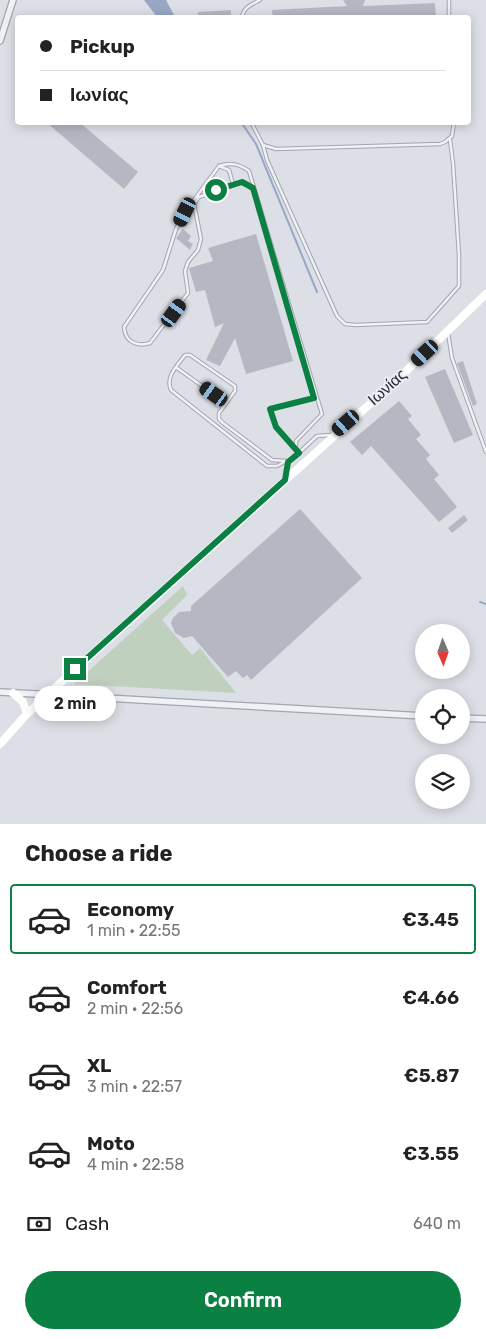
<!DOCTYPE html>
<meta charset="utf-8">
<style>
:root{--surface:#fff;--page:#f2f2f2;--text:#222;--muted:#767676;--line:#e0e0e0;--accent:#0b8043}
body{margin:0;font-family:Rubik,sans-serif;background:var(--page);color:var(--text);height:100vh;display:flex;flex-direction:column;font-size:19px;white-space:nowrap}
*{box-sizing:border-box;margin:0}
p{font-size:16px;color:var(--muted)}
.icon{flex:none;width:28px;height:28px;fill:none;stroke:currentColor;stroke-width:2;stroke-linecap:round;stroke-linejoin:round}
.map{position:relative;height:824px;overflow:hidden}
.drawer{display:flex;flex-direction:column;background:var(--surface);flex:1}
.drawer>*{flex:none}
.guide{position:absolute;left:15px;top:15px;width:456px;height:110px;border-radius:5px;box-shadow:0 2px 12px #0003;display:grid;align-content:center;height:110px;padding:0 25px;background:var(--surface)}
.needle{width:32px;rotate:178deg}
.buttons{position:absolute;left:415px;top:624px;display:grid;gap:10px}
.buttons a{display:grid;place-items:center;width:55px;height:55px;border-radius:50%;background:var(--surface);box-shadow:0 2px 12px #0003;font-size:25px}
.end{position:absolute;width:22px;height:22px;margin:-11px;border:6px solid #0b8043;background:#fff;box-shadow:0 0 0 2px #fff}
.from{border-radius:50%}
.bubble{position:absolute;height:35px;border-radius:18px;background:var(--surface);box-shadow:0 2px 12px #0003;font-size:16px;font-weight:600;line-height:35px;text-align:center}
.car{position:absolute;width:15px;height:30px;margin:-15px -8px;border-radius:6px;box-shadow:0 0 4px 1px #0007;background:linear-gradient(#222 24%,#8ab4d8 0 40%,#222 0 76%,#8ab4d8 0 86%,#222 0)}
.guide b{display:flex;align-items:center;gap:18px;height:48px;font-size:19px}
.guide b+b{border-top:1px solid var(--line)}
.guide i{width:12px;height:12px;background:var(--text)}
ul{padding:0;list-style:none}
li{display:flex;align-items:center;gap:15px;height:70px;margin:0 10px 8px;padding:0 15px;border:2px solid transparent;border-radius:5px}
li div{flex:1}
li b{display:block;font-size:19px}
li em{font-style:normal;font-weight:600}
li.current{border-color:var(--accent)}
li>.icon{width:45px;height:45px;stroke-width:1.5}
h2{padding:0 25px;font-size:22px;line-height:60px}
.pay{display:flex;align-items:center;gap:12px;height:55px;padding:0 25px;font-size:19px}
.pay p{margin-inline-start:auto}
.primary-button{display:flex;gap:10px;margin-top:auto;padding:10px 25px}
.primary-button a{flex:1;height:58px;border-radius:30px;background:var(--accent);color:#fff;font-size:20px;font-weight:600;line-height:58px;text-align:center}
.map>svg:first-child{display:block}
.green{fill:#c0d0be}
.water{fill:#99a7c6}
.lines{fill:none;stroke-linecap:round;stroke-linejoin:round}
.stream{stroke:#99a7c6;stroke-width:2}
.building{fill:#b5b8c3}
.lane-casing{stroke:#a3a5b0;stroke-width:4.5}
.street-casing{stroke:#a3a5b0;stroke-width:8}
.lane{stroke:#eff1f5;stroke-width:2.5}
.street{stroke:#eff1f5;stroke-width:5.5}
.secondary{stroke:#fff;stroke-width:8}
.route{stroke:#0b8043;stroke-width:6}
.labels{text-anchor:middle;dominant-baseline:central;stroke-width:4;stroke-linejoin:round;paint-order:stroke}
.street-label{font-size:16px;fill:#272b3c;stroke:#eceef4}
</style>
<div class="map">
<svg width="486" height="824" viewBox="0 0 486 824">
<rect width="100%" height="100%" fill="#dddfe6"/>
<path class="green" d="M183,586L187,595L162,620L192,655L200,648L236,693L74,684Z"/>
<path class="water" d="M144,0H166L175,17H157Z"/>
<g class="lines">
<g class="stream">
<path d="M241,122L256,144L317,292"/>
<path d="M480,602L486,604"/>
</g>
</g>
<g class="building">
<path d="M343,0H365L363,6L435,3L436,18H273L272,10L347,6Z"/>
<path d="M231,10V18H198V12Z"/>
<path d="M46,122H79L138,172L124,189Z"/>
<path d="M183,229L191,236L188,241L193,244L190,250L176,238Z"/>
<path d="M256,234L293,361L246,374L235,338L220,366L206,360L224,323L215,327L205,290L196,292L189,268L213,261L208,248Z"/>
<path d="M463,361L477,404L473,406L457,363Z"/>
<path d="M445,369L473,435L454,443L425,377Z"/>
<path d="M399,401L412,416L408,419L421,435L416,439L430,455L426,459L439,475L434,479L457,507L439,522L371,446L362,455L350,442Z"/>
<path d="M300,509L362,578L251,680L247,675L243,678L236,671L228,677L192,636L184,638L175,633L171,623L173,618L179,612L191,611V606Z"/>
<path d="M464,515L468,520L452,533L448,528Z"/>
</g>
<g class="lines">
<g class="lane-casing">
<g id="lane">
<path d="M449,0V18"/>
<path d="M242,18C243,7 251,5 260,0"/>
<path d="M251,122L263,145L276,149L440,144L445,142L452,136L454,122"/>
<path d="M263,145L267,160L337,316L345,324L356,325L427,322L459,286V255L453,163L450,140"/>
<path d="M219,166L229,170L233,184"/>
<path d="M448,333L452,358L486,452"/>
<path d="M177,368L226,403"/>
<path d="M296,450V441L322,414L249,171C239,164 231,162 219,166L185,212L176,229L163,270L124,327C125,342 137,347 150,343L188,293L185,271L188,262L198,250L201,239L194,204L199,197L243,182L253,189L314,398L270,409L276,427L299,453"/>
<path d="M286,461L277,466H267L171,390C165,376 178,365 185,355H190L235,386V391L219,413V419L223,423L272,460L286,461L288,463"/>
<path d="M286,476L288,463L317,436L331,435"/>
</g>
</g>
<g class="street-casing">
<g id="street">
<path d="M0,41L13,0"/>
<path d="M0,692L424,716"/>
<path d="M461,718L486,719"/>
</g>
</g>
<use href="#lane" class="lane"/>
<use href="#street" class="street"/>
<g class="secondary">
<path d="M13,693L23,702L27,714"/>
<path d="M0,744L25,716L47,695L402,375L486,294"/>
</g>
</g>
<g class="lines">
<path class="route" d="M75,669L285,480L288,462L299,453L276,427L270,409L314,398L253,188L242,182L216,190"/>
</g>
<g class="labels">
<g class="street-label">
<text transform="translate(387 387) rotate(-42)">Ιωνίας</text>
</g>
</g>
</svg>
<div class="buttons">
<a><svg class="needle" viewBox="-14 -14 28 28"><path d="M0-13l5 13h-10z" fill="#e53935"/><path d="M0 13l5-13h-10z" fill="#767676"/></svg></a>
<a><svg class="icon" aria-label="locate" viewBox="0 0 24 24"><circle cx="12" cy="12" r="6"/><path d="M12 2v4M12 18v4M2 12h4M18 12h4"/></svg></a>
<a><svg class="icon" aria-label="layers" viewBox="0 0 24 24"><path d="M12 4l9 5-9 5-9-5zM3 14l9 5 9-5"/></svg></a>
</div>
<i class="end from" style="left:216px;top:190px"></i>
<i class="end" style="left:75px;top:669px"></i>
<div class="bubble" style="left:34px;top:686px;width:82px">2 min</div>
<i class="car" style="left:185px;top:212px;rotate:206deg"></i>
<i class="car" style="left:174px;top:313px;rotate:36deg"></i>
<i class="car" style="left:425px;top:353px;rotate:227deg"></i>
<i class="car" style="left:214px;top:394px;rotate:305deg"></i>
<i class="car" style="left:346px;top:423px;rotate:229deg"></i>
<div class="guide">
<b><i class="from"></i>Pickup</b>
<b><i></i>Ιωνίας</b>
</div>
</div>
<section class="drawer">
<h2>Choose a ride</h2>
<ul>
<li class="current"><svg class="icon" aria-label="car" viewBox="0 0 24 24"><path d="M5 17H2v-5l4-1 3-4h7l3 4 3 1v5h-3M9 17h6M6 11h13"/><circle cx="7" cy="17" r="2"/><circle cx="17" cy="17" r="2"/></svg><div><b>Economy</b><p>1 min · 22:55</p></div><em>€3.45</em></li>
<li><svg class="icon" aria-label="car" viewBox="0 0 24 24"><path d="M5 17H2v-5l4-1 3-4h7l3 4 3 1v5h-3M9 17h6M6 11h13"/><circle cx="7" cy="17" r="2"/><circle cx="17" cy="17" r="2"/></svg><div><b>Comfort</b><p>2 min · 22:56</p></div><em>€4.66</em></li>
<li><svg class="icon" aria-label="car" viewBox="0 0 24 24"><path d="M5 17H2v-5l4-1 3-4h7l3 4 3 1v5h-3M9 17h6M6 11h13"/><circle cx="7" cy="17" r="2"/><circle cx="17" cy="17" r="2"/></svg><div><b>XL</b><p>3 min · 22:57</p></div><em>€5.87</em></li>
<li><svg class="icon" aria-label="car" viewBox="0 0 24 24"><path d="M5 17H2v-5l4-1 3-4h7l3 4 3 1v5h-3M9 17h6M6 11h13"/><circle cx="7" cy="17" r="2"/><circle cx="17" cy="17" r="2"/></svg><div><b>Moto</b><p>4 min · 22:58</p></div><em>€3.55</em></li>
</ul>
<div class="pay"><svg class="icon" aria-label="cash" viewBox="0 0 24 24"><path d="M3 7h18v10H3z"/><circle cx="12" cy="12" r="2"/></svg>Cash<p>640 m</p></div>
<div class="primary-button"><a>Confirm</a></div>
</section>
